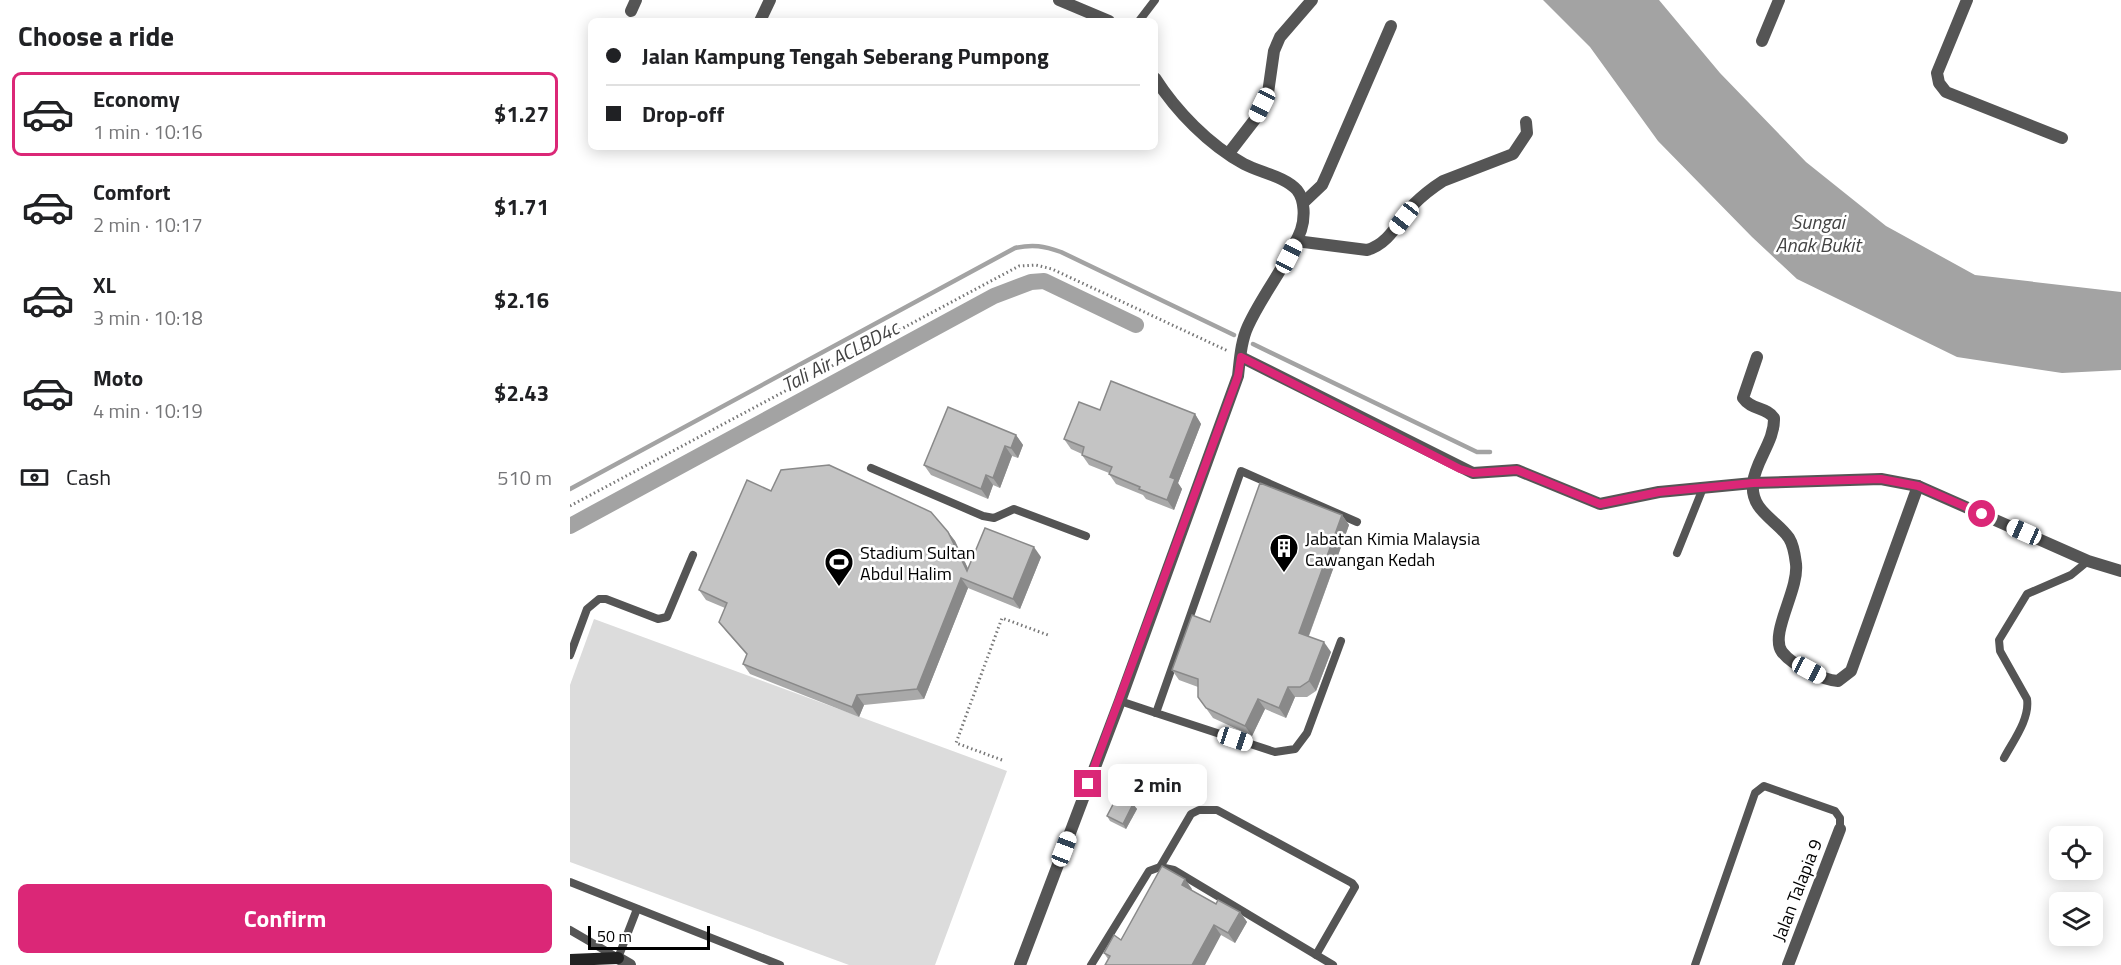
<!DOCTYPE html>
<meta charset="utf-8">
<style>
:root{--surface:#fff;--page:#f2f2f2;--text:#202124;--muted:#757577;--line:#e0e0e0;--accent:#db2777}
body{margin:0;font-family:"Titillium Web",sans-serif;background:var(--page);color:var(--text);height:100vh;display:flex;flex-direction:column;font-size:22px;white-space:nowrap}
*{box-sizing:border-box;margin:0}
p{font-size:20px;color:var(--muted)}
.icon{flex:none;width:33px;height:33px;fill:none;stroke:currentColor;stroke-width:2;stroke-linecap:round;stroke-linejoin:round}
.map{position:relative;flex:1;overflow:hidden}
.details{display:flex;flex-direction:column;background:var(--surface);width:570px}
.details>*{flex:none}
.guide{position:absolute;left:18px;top:18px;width:570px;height:132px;border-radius:9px;box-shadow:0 3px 15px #0003;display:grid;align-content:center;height:132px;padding:0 18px;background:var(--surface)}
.fabs{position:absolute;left:1479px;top:826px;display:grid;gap:12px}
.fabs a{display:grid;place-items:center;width:54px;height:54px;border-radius:9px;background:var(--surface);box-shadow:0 3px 15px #0003;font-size:30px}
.scale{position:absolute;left:18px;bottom:15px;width:122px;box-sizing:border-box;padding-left:6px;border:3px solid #000;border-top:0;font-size:16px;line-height:21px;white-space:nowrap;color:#000;-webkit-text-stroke:4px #fff;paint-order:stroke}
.end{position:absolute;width:27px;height:27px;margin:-14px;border:8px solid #db2777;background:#fff;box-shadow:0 0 0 3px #fff}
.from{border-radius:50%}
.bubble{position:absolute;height:42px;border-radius:9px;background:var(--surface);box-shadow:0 3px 15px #0003;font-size:20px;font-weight:700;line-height:42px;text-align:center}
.car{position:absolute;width:18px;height:36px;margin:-18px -9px;border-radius:8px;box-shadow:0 0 4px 2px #0007;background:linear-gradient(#fff 24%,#345 0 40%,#fff 0 76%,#345 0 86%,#fff 0)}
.guide b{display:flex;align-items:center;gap:21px;height:57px;font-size:22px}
.guide b+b{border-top:2px solid var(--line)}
.guide i{width:15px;height:15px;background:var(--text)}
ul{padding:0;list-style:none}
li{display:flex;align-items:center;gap:18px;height:84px;margin:0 12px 9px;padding:0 6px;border:3px solid transparent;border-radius:9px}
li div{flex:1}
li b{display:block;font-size:22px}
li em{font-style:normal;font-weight:700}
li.current{border-color:var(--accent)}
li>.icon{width:54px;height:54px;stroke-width:1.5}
h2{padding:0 18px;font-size:27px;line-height:72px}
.pay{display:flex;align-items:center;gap:15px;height:66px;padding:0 18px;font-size:22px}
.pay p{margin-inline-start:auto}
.cta{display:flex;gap:12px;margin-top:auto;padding:12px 18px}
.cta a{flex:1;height:69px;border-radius:9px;background:var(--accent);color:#fff;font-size:24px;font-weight:700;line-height:69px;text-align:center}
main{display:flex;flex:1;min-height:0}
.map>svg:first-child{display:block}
.green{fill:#dcdcdc}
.water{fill:#a3a3a3}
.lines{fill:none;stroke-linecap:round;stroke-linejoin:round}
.stream{stroke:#a3a3a3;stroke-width:4.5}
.canal{stroke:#a3a3a3;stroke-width:16}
.path{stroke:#777;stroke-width:3;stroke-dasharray:1.5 3;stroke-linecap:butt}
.lane{stroke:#555;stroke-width:8}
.street{stroke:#555;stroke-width:12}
.secondary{stroke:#222;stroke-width:12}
.wall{fill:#a9a9a9}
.shaded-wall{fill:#898989}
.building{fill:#c4c4c4;stroke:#898989;stroke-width:1.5}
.route{stroke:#db2777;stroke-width:8}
.labels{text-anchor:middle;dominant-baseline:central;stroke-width:5;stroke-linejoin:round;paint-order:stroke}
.poi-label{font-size:18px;fill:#000;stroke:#fff;text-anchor:start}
.street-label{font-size:18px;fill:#000;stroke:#fff}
.water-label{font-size:20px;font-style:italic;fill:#444;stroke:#fff}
</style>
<main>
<section class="details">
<h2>Choose a ride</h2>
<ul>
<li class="current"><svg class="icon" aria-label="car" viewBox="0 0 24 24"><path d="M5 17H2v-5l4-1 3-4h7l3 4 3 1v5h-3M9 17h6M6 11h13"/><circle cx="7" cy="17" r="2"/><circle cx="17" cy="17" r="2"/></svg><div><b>Economy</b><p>1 min · 10:16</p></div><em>$1.27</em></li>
<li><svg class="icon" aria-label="car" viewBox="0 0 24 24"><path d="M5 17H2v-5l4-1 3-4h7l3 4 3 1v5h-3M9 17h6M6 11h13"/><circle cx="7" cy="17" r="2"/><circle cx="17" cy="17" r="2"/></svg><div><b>Comfort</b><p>2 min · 10:17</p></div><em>$1.71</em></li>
<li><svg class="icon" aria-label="car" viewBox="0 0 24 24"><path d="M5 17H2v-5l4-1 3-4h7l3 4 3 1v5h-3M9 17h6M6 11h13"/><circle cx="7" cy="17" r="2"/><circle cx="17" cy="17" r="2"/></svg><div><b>XL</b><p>3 min · 10:18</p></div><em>$2.16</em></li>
<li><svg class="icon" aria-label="car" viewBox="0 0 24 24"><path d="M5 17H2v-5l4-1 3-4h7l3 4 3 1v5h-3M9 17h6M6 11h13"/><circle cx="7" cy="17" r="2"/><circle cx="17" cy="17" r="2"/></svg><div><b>Moto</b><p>4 min · 10:19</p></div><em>$2.43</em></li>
</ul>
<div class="pay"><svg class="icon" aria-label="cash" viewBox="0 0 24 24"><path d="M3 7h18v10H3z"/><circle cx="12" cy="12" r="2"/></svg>Cash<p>510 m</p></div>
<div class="cta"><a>Confirm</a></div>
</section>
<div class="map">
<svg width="1551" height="965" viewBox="0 0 1551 965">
<rect width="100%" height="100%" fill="#fff"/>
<path class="green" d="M24,619L437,771L365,965H279L0,862V685Z"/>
<path class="water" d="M973,0H1089L1150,73L1236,162L1316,226L1405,275L1551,292V370L1492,373L1387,357L1227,279L1182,237L1088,141L1020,47Z"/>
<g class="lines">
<g class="stream">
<path d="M683,344L907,452H920"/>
<path d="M0,489L445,248C463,244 474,246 491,252L664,335"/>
</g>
<path class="canal" d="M0,526L424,296L461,282L474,281L566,325"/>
<g class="path">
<path d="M0,506L449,266L466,265L482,269L658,351"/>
<path d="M432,760L386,743L432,618L478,635"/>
</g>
<g class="lane">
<path d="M569,21L585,0"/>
<path d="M301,468L413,516L424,518L444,509L516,536"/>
<path d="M1107,553L1133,488"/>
<path d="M771,641L737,733L725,749L705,752L586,713L671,471L787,522"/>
<path d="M0,655L17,609L29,599H36L88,619L97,617L123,555"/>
<path d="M550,701L586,713"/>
<path d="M1434,758C1443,741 1460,719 1457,699L1430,651L1429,640L1457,594L1501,575L1518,561"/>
<path d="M590,867L621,814L629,810H647L782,883L785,887L746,955"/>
<path d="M0,882L210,965"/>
<path d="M0,930L48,958L67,909"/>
<path d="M521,965L579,871L590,867L604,870L763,965"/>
<path d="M1125,965L1185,793L1194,786L1265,811L1270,818V829"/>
</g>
<g class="street">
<path d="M489,0L539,21"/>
<path d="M1397,0L1367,73L1369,83L1376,92L1492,138"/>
<path d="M61,11L66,0"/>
<path d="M190,21L200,0"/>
<path d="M1192,41L1209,0"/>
<path d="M659,153L686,118L698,93L704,51L710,37L742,0"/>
<path d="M733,203L752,185L757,174L821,26"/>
<path d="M726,241L797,250C819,244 828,222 843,205C852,196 862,188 873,181L943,154L957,133L956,122"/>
<path d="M671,357L903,473L947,470L1030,504L1089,492L1183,483L1311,479L1348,486L1518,561L1551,571"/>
<path d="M1187,357L1173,398C1181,410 1197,407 1204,418C1205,441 1185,461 1183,483C1180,511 1206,519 1219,538C1224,546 1225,556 1226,564C1229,590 1199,634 1212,652C1222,665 1252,680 1268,681L1281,671L1348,486"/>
<path d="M48,958L60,965"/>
<path d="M450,965L550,701L668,376C670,359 671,341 678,326C693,293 718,264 731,230C735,218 735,200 727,190C714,176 691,173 674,164C639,145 606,111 585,78"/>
<path d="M1218,965L1270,829"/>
</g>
<path class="secondary" d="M0,960L48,958"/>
</g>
<g class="wall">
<path d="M530,410L625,414L631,424L608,483L612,489L604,510L576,499L573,495L546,484L539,474V473L519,465L512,455V454L501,449L494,439Z"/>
<path d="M446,435L453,445L448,458L442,456L430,488L423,485L418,499L361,475L354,465Z"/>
<path d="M201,491L378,532L385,541L398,569L471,557L450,609L398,588L354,699L294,705L289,717L180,674L173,664L177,655L156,631L149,622L155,608L136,600L129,590Z"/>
<path d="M772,515L779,525L739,636L761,652L746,691L737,697H725L716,718L695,709L682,736L643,718L628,697V687L609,680L602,670L640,622Z"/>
<path d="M563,804L567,809L556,829L540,821L537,816Z"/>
<path d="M622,889L621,890L646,904L670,912L677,922L665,943L651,935L538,959L534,953Z"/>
</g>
<g class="shaded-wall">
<path d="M625,414L631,424L608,483L612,489L604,510L597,500L600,477Z"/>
<path d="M446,435L453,445L448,458L441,448Z"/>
<path d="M435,446L442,456L430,488L423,478Z"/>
<path d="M416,475L423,485L418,499L411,489Z"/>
<path d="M772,515L779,525L736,643L729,633Z"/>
<path d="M378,532L385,541L404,581L397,571Z"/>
<path d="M464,547L471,557L450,609L443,599Z"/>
<path d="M391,578L398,588L354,699L347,689Z"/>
<path d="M754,642L761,652L746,691L739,681Z"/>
<path d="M718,687L725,697L716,718L709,708Z"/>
<path d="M287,695L294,705L289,717L282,707Z"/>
<path d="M688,699L695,709L682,736L675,726Z"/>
<path d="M563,804L567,809L556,829L553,824Z"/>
<path d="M615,879L622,889L619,895L612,885Z"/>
<path d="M670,912L677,922L665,943L658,933Z"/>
<path d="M644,925L651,935L635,965H622Z"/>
</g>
<g class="building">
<path d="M541,381L625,414L600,477L605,479L597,500L569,489L570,487L539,474L542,467L512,455L514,447L494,439L509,402L530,410Z"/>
<path d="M378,407L446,435L441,448L435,446L423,478L416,475L411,489L354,465Z"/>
<path d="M259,465L361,512L378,532L397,571L415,528L464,547L443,599L391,578L347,689L287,695L282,707L173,664L177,654L149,622L157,603L129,590L177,480L201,491L211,470Z"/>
<path d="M690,483L772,515L729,633L754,642L739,681L730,687H718L709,708L688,699L675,726L636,708L628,697V679L602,670L622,615L640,622Z"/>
<path d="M548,795L563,804L553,824L537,816Z"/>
<path d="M592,866L615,879L612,885L646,904L648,900L670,912L658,933L644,925L622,965H535L540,956L534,953L544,935L551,940Z"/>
</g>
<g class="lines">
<path class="route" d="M518,784L668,376L671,357L890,469L903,473L947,470L1030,504L1089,492L1183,483L1311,479L1348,486L1412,514"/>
</g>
<defs>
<g id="building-pin" transform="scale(1.5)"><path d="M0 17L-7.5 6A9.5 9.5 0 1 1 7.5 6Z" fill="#000" stroke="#fff"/><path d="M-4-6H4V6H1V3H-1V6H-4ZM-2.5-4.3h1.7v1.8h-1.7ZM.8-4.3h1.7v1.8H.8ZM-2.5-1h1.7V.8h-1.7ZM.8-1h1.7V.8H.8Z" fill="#fff"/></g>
<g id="stadium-pin" transform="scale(1.5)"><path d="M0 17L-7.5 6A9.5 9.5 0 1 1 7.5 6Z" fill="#000" stroke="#fff"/><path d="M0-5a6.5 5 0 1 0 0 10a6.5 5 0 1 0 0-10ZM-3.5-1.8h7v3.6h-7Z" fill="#fff"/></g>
</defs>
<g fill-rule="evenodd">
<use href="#building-pin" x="714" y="548"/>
<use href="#stadium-pin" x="269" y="562"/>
</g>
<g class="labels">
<g class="poi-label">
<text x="735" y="538">Jabatan Kimia Malaysia<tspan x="735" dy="21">Cawangan Kedah</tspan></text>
<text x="290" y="552">Stadium Sultan<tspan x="290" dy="21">Abdul Halim</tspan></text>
</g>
<g class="street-label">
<text transform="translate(1227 890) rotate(-69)">Jalan Talapia 9</text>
</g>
<g class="water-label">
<text x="1248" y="221">Sungai<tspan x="1248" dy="23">Anak Bukit</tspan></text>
<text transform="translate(270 356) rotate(-28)">Tali Air ACLBD4c</text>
</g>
</g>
</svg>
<div class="fabs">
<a><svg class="icon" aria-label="locate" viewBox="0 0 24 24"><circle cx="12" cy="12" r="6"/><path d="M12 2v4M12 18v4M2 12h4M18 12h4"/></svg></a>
<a><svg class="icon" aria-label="layers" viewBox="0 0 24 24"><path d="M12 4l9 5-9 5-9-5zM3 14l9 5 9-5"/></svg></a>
</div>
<div class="scale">50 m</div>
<i class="end from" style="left:1412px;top:514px"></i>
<i class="end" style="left:518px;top:784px"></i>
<div class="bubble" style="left:538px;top:764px;width:99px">2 min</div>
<i class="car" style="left:692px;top:105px;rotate:206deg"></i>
<i class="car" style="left:834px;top:218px;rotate:218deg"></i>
<i class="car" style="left:719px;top:256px;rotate:27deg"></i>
<i class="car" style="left:1454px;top:532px;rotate:294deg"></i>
<i class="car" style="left:1239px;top:670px;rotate:118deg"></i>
<i class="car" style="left:665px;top:739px;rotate:108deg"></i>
<i class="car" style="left:494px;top:849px;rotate:21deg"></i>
<div class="guide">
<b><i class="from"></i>Jalan Kampung Tengah Seberang Pumpong</b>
<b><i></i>Drop-off</b>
</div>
</div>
</main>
